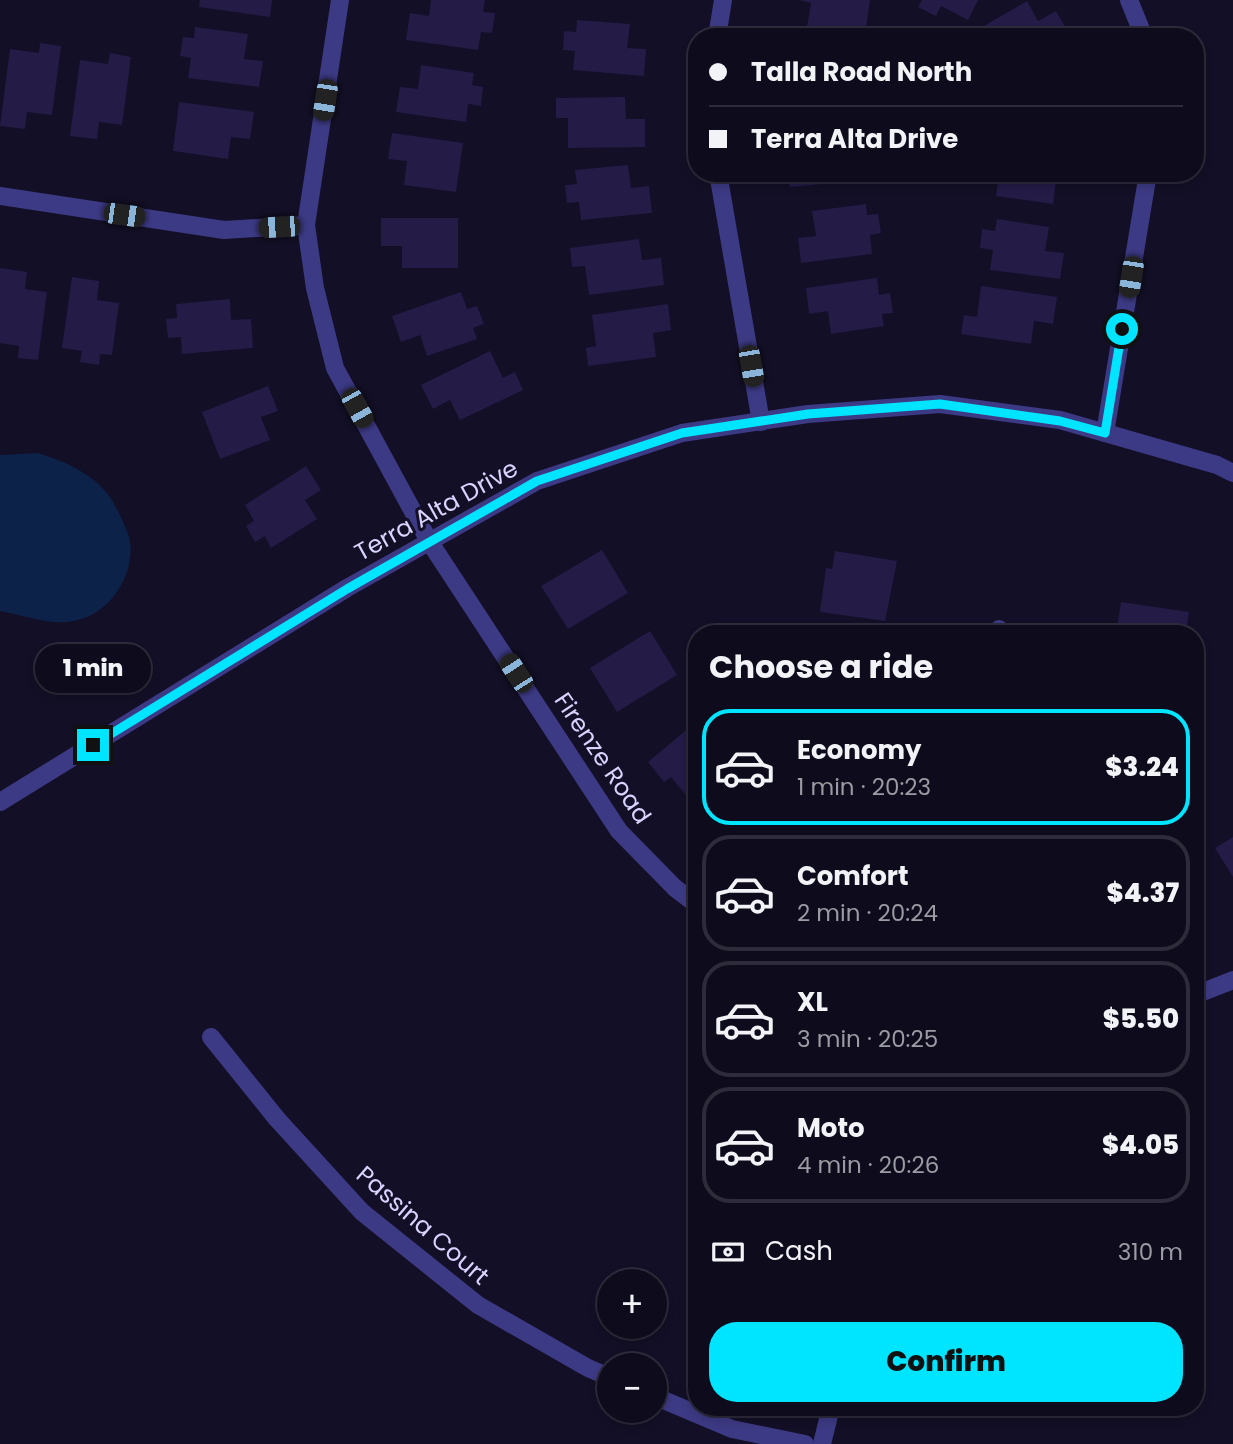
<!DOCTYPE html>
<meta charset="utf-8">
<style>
:root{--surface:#0e0b1c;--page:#1c1929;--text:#f1f3f6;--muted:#9b9ba3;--line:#2e2b3b;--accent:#00e5ff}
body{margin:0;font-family:Poppins,sans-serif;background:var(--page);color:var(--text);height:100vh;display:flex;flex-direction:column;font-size:26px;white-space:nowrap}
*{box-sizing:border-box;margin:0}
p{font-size:23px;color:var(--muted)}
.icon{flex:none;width:38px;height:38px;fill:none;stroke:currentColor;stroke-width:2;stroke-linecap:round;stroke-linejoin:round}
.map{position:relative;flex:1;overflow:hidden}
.side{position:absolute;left:688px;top:625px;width:516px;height:791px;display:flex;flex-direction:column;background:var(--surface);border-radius:28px;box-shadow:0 4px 10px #0003,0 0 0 2px var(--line)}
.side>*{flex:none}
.hud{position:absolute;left:688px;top:28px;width:516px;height:154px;border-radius:28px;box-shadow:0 4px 10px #0003,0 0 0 2px var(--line);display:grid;align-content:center;height:154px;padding:0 21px;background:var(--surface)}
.fabs{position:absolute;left:597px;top:1269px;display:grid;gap:14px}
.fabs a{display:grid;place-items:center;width:70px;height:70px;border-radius:50%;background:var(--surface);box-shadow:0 4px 10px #0003,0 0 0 2px var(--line);font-size:35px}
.end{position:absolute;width:32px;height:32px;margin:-16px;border:9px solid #00e5ff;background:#111;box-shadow:0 0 0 4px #111}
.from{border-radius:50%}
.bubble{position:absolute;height:49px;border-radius:24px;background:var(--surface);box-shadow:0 4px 10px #0003,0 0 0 2px var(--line);font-size:23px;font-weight:800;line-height:49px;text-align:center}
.car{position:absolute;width:21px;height:42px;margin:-21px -10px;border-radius:9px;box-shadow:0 0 5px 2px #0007;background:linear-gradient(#222 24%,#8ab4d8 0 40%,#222 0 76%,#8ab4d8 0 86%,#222 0)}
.hud b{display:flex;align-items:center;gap:24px;height:66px;font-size:26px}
.hud b+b{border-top:2px solid var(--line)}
.hud i{width:18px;height:18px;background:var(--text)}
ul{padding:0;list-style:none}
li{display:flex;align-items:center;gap:21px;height:116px;margin:0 14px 10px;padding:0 7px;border:4px solid var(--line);border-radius:28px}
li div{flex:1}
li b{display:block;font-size:26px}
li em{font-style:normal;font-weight:800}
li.active{border-color:var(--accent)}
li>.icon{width:63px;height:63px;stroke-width:1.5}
h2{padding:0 21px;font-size:32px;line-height:84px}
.pay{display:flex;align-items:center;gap:18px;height:77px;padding:0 21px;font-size:26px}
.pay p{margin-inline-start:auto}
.cta{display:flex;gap:14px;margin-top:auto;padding:14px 21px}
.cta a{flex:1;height:80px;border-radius:28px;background:var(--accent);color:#111;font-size:28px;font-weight:800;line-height:80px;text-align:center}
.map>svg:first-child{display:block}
.water{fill:#0c2248}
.building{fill:#241b47}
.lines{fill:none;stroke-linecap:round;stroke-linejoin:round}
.street{stroke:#3d3a85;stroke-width:18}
.route{stroke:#00e5ff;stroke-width:9}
.labels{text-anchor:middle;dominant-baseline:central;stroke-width:6;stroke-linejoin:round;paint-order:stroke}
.street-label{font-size:24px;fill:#d9d4ff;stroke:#130f26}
</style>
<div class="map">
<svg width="1233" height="1444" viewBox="0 0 1233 1444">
<rect width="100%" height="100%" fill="#130f26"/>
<path class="water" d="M38,453C66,462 92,473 110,497C115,504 129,533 130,541C135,576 109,615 74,621C49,626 24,615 0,611V455Z"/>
<g class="building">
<path d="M200,0H272L270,17L199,7Z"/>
<path d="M431,0H485L483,12L495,13L492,33L481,32L478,50L406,40L410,13L429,16Z"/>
<path d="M799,0H870L865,35L807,27L811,3Z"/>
<path d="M922,0H978L968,20L941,6L936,16L918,7Z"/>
<path d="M1027,1L1038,21L1056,11L1069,34L1065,37H987L982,27Z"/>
<path d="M577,20L630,24L627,48L646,49L644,76L573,70L575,51L563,50L564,31L576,32Z"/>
<path d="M195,27L248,34L244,59L263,61L259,87L188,78L191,58L180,56L183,37L194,38Z"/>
<path d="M40,43L61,46L52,115L27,112L25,129L0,126L10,49L39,53Z"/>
<path d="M110,53L131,57L122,125L99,122L97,139L70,136L80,60L108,64Z"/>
<path d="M421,65L474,73L472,85L483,87L481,106L468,104L466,122L396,112L400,87L418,89Z"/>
<path d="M625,97L626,119H645V147L568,148V118H556V98Z"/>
<path d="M179,102L254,112L250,139L231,137L228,159L173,151Z"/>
<path d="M392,133L463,143L456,192L404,185L407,161L388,159Z"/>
<path d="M628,165L631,188L649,186L652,213L581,220L579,202L567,203L565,185L577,184L575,170Z"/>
<path d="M788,173H864L865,180L790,187Z"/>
<path d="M999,173H1077L1076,184L1056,181L1053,204L996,196Z"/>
<path d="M866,204L867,215L878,214L881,233L870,235L872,254L801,263L798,238L816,236L812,211Z"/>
<path d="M381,218H458V268H402V246H381Z"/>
<path d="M997,219L1049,227L1045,251L1064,253L1060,279L990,270L993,250L980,248L982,229L995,231Z"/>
<path d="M639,239L642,260L661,258L664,285L589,295L585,266L572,267L570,248Z"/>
<path d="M0,268L27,272L25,289L47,292L38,360L18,358L19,346L0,343Z"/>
<path d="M72,277L99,281L97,300L119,303L112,355L100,354L99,365L80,362L82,351L62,348Z"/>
<path d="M877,278L879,295L890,293L893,313L882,314L884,326L831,334L828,311L809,314L806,288Z"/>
<path d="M981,286L1057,297L1053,324L1034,321L1031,344L961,334L964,315L977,317Z"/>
<path d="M461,292L467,309L477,306L484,324L473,328L477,339L427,356L420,335L401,342L392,316Z"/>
<path d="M230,299L231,320L251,319L253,348L182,354L181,337L168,338L166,319L177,318L176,304Z"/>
<path d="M668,304L671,330L653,333L656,357L588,366L586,348L596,346L592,315Z"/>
<path d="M490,351L503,378L515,372L523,390L460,420L450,400L433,409L421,385Z"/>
<path d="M268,386L278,411L261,417L270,440L220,459L202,412Z"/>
<path d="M306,466L321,490L305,500L317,519L271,548L265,536L255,542L246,526L254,521L245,505Z"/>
<path d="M602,550L628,593L568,629L541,586Z"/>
<path d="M835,551L897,561L885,621L820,612L826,568L832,569Z"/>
<path d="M1121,602L1189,612L1186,634H1116Z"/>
<path d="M650,631L677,675L617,712L590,668Z"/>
<path d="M696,722V786L686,795L671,777L664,782L648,762Z"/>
<path d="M1233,837V877L1215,848Z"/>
</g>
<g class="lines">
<g class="street">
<path d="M340,0L306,225L315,288L335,368L429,541L619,831L675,888L696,904"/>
<path d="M1129,0L1144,37"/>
<path d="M717,37L723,0"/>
<path d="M718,173L761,422"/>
<path d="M0,196L224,230L306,225"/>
<path d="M1105,433L1148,173"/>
<path d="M998,634L999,629"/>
<path d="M0,802L347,588L537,481L682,433L808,414L940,404L1060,420L1217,465L1233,473"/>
<path d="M1195,995L1233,980"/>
<path d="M211,1037L277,1119L362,1212L478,1305L588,1368L609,1377"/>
<path d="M654,1396L732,1429L805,1444"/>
<path d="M822,1444L831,1407"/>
</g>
</g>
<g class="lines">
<path class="route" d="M93,745L347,589L537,481L682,433L808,414L940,404L1060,421L1105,433L1122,329"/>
</g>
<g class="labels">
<g class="street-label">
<text transform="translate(436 510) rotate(-29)">Terra Alta Drive</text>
<text transform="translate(603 758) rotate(56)">Firenze Road</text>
<text transform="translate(423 1225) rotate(41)">Passina Court</text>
</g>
</g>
</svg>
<div class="fabs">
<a>+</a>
<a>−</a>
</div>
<i class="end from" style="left:1122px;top:329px"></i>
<i class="end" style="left:93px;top:745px"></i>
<div class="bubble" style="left:35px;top:644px;width:116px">1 min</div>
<i class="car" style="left:325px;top:100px;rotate:189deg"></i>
<i class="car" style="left:124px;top:215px;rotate:98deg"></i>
<i class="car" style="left:279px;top:227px;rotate:267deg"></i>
<i class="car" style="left:1131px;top:277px;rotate:189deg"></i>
<i class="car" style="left:751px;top:366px;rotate:170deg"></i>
<i class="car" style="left:357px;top:408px;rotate:151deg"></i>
<i class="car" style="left:516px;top:673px;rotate:327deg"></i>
<div class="hud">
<b><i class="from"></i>Talla Road North</b>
<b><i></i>Terra Alta Drive</b>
</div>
<section class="side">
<h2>Choose a ride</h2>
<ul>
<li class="active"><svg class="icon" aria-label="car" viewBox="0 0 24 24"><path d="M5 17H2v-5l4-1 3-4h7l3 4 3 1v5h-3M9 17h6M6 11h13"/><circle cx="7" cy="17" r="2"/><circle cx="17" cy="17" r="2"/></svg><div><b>Economy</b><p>1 min · 20:23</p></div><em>$3.24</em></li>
<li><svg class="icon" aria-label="car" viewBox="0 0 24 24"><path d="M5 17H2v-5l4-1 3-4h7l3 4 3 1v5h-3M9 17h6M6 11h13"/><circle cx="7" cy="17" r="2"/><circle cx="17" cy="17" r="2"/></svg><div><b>Comfort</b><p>2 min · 20:24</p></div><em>$4.37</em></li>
<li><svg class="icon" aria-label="car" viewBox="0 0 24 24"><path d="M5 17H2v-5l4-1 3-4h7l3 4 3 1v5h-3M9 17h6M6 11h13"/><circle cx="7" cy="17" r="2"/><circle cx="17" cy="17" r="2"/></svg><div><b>XL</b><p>3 min · 20:25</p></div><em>$5.50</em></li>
<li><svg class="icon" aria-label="car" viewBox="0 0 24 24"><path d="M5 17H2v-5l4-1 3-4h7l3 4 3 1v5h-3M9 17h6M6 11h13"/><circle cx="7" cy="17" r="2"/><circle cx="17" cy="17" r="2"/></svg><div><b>Moto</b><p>4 min · 20:26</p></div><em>$4.05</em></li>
</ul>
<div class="pay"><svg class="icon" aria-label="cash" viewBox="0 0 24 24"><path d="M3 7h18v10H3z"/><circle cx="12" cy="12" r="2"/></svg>Cash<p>310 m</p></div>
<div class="cta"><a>Confirm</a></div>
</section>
</div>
